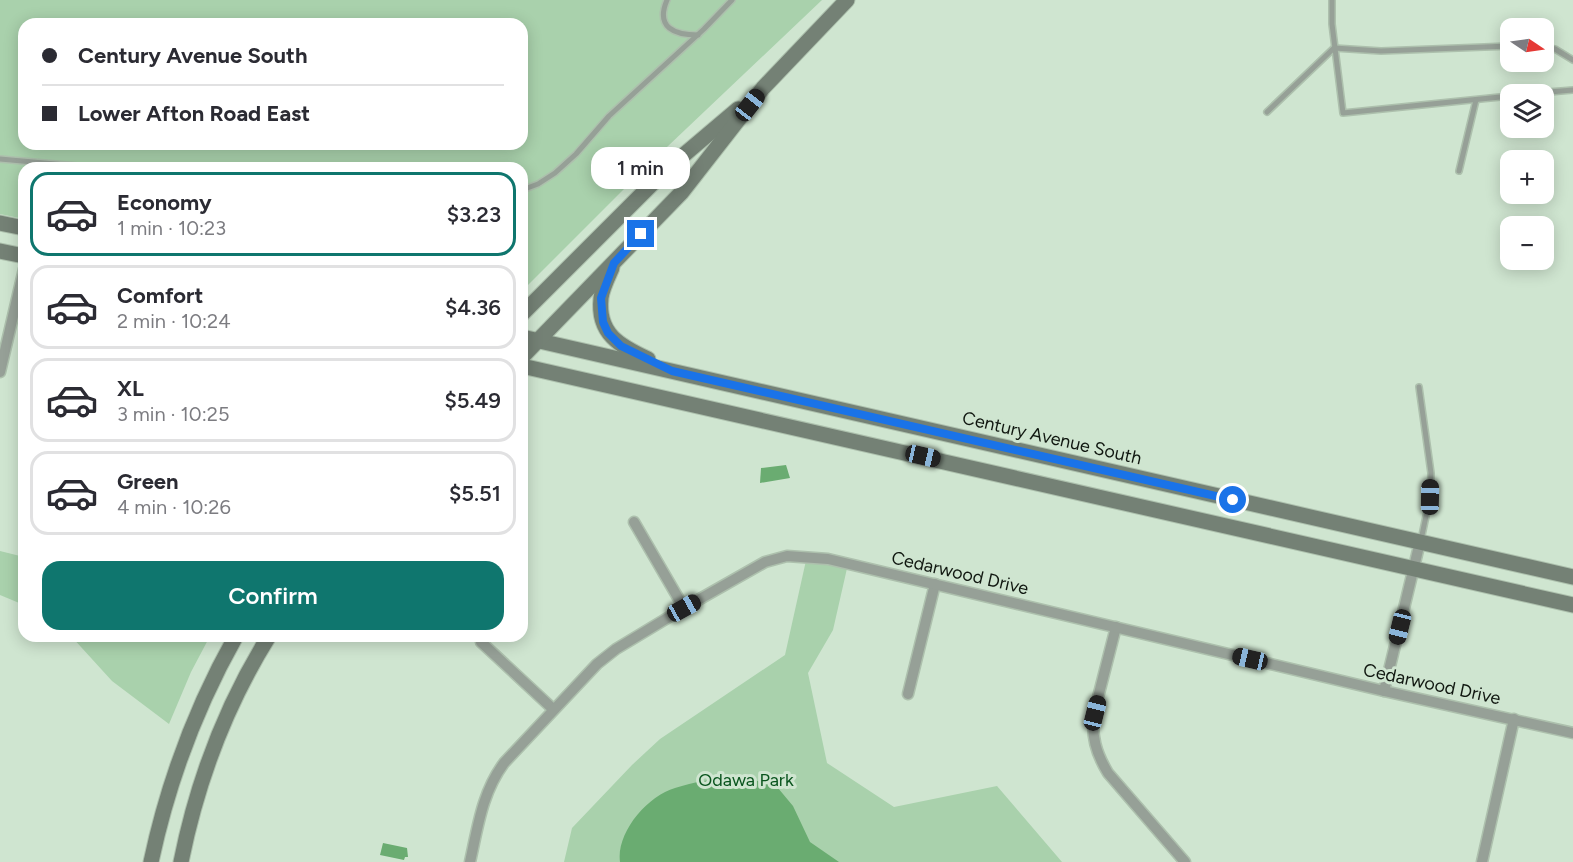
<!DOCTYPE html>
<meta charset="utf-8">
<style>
:root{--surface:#fff;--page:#f2f2f3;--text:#2b2b33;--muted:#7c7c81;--line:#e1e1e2;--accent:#0f766e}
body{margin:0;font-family:Figtree,sans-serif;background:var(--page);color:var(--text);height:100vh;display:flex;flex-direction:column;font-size:22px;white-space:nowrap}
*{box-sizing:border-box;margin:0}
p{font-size:20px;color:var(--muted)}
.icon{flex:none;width:33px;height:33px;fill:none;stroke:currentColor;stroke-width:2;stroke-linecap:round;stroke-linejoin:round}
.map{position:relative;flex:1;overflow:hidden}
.panel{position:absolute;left:18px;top:162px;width:510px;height:480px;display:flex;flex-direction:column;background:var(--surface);border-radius:18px;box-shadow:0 3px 15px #0003}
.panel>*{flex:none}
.guide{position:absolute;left:18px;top:18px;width:510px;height:132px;border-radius:18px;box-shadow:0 3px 15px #0003;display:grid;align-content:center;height:132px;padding:0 24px;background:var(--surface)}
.needle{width:39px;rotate:103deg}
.fabs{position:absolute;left:1500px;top:18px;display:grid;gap:12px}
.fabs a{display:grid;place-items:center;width:54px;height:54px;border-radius:12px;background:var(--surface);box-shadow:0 3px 15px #0003;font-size:30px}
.end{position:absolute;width:27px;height:27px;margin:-14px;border:8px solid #1a73e8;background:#fff;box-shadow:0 0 0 3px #fff}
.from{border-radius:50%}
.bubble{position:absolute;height:42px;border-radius:18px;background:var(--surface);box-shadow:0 3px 15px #0003;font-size:20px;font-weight:600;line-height:42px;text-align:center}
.car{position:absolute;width:18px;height:36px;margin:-18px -9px;border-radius:8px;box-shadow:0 0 4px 2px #0007;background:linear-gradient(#222 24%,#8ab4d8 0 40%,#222 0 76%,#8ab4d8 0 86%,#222 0)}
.guide b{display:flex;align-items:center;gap:21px;height:57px;font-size:22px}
.guide b+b{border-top:2px solid var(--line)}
.guide i{width:15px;height:15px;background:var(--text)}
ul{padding:10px 0 0;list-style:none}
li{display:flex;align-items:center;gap:18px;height:84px;margin:0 12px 9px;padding:0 12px;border:3px solid var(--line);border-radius:18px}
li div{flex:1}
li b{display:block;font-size:22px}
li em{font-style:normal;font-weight:600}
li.on{border-color:var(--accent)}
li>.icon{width:54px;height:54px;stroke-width:1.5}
.cta{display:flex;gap:12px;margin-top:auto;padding:12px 24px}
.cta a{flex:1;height:69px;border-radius:18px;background:var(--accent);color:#fff;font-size:24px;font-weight:600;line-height:69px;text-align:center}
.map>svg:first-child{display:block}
.green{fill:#a9d1ac;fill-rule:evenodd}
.water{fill:#6aac71}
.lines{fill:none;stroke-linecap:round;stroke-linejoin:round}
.lane-casing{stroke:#adc0ad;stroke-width:8}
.street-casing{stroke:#adc0ad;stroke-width:13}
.secondary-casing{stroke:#adc0ad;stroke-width:17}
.lane{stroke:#96a097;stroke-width:5}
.street{stroke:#96a097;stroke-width:10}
.secondary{stroke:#748175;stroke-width:15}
.route{stroke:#1a73e8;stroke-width:8}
.labels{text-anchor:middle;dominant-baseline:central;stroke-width:6;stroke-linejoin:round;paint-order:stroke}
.street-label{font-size:18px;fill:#101710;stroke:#cfe5d0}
.park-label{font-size:18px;fill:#0a551e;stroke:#cfe5d0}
</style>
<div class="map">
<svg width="1573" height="862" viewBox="0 0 1573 862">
<rect width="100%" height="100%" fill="#cfe5d0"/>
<g class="green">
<path d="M0,0H822L648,165L522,291V168H24V219L0,214ZM24,24H522V144H24Z"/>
<path d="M0,551L24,557V605L0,595Z"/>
<path d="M807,556L848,564L833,630L808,673L827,763L894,807L997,786L1062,862H564L572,828L632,765L660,739L785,655Z"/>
<path d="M71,636H210L191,672L169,724L112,681Z"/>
</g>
<g class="water">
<path d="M786,465L790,478L760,483L761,468Z"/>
<path d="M734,776L767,783L778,788L793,806L810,842L839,862H620C616,833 647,796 675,788C693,782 715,779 734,776Z"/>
<path d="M383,843L407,848L408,857H405L404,860L380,855Z"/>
</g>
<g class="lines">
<g class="lane-casing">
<g id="lane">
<path d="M667,0C655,28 675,35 698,35"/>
<path d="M1332,0V24L1343,113L1510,96"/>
<path d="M1544,46L1555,49L1573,60"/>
<path d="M1525,94L1573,90"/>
<path d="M1267,112L1334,48L1381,51L1510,46"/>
<path d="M0,159L99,168"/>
<path d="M1459,171L1476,100"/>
<path d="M522,190L538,184L555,173L576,154L609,116L704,29L732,0"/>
<path d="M1419,387L1431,473L1430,497L1421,540"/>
</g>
</g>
<g class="street-casing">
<g id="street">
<path d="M0,372L24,269"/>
<path d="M634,522L684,608"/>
<path d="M1116,627L1094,713C1091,736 1096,753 1108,773L1185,862"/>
<path d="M481,642L553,709"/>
<path d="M1384,691L1420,542"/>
<path d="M908,694L935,584"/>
<path d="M470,862C478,826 482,793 504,763L597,664L616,649L684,608L765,562L787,556L828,559L1384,691L1573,733"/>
<path d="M1482,862L1514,719"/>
</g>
</g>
<g class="secondary-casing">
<g id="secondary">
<path d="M0,223L24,228"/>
<path d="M0,251L24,256"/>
<path d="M612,268C608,277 602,289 601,298C597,334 620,346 648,359"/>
<path d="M522,314L666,170L738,109"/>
<path d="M522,337L1573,577"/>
<path d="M522,357L682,192L763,88L847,0"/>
<path d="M522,366L1573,605"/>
<path d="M151,862C168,782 196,707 236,636"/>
<path d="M181,862C197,782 226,705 269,636"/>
</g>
</g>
<use href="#lane" class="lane"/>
<use href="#street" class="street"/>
<use href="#secondary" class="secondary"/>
</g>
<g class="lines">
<path class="route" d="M641,234L614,263L601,298L603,322L608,333L621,346L672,371L1233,500"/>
</g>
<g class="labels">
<g class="street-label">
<text transform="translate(1052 438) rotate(13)">Century Avenue South</text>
<text transform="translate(960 573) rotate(13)">Cedarwood Drive</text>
<text transform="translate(1432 684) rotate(12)">Cedarwood Drive</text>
</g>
<g class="park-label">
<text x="746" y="780">Odawa Park</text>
</g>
</g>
</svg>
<div class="fabs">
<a><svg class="needle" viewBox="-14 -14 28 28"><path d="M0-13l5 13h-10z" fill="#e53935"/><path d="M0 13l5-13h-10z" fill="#7c7c81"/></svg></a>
<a><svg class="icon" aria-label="layers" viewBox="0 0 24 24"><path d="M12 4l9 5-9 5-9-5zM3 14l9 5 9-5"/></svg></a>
<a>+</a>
<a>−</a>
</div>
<i class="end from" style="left:1233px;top:500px"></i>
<i class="end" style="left:641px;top:234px"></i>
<div class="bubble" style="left:591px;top:147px;width:99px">1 min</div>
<i class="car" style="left:750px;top:105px;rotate:38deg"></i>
<i class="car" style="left:923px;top:456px;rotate:103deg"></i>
<i class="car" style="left:1430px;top:497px;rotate:1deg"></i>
<i class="car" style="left:684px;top:608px;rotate:61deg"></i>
<i class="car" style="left:1400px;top:627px;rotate:194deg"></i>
<i class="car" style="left:1250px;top:659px;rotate:283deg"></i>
<i class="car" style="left:1095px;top:713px;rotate:14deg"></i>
<div class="guide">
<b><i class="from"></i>Century Avenue South</b>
<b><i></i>Lower Afton Road East</b>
</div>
<section class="panel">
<ul>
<li class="on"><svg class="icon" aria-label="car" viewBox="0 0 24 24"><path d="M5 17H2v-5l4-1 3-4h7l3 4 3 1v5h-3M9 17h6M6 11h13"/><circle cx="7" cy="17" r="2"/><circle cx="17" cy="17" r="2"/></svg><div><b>Economy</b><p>1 min · 10:23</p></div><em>$3.23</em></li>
<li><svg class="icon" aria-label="car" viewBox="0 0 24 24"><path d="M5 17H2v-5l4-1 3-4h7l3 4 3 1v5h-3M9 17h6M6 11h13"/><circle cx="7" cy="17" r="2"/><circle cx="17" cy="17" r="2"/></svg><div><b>Comfort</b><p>2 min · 10:24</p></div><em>$4.36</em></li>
<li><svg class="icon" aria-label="car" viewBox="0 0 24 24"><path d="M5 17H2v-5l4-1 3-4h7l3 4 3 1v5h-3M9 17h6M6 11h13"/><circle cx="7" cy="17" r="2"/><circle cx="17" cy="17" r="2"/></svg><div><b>XL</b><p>3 min · 10:25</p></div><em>$5.49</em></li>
<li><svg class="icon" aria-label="car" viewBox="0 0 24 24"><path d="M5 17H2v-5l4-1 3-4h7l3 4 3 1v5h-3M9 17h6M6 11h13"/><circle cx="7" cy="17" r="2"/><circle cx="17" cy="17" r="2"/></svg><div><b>Green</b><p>4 min · 10:26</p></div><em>$5.51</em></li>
</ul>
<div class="cta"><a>Confirm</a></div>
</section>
</div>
